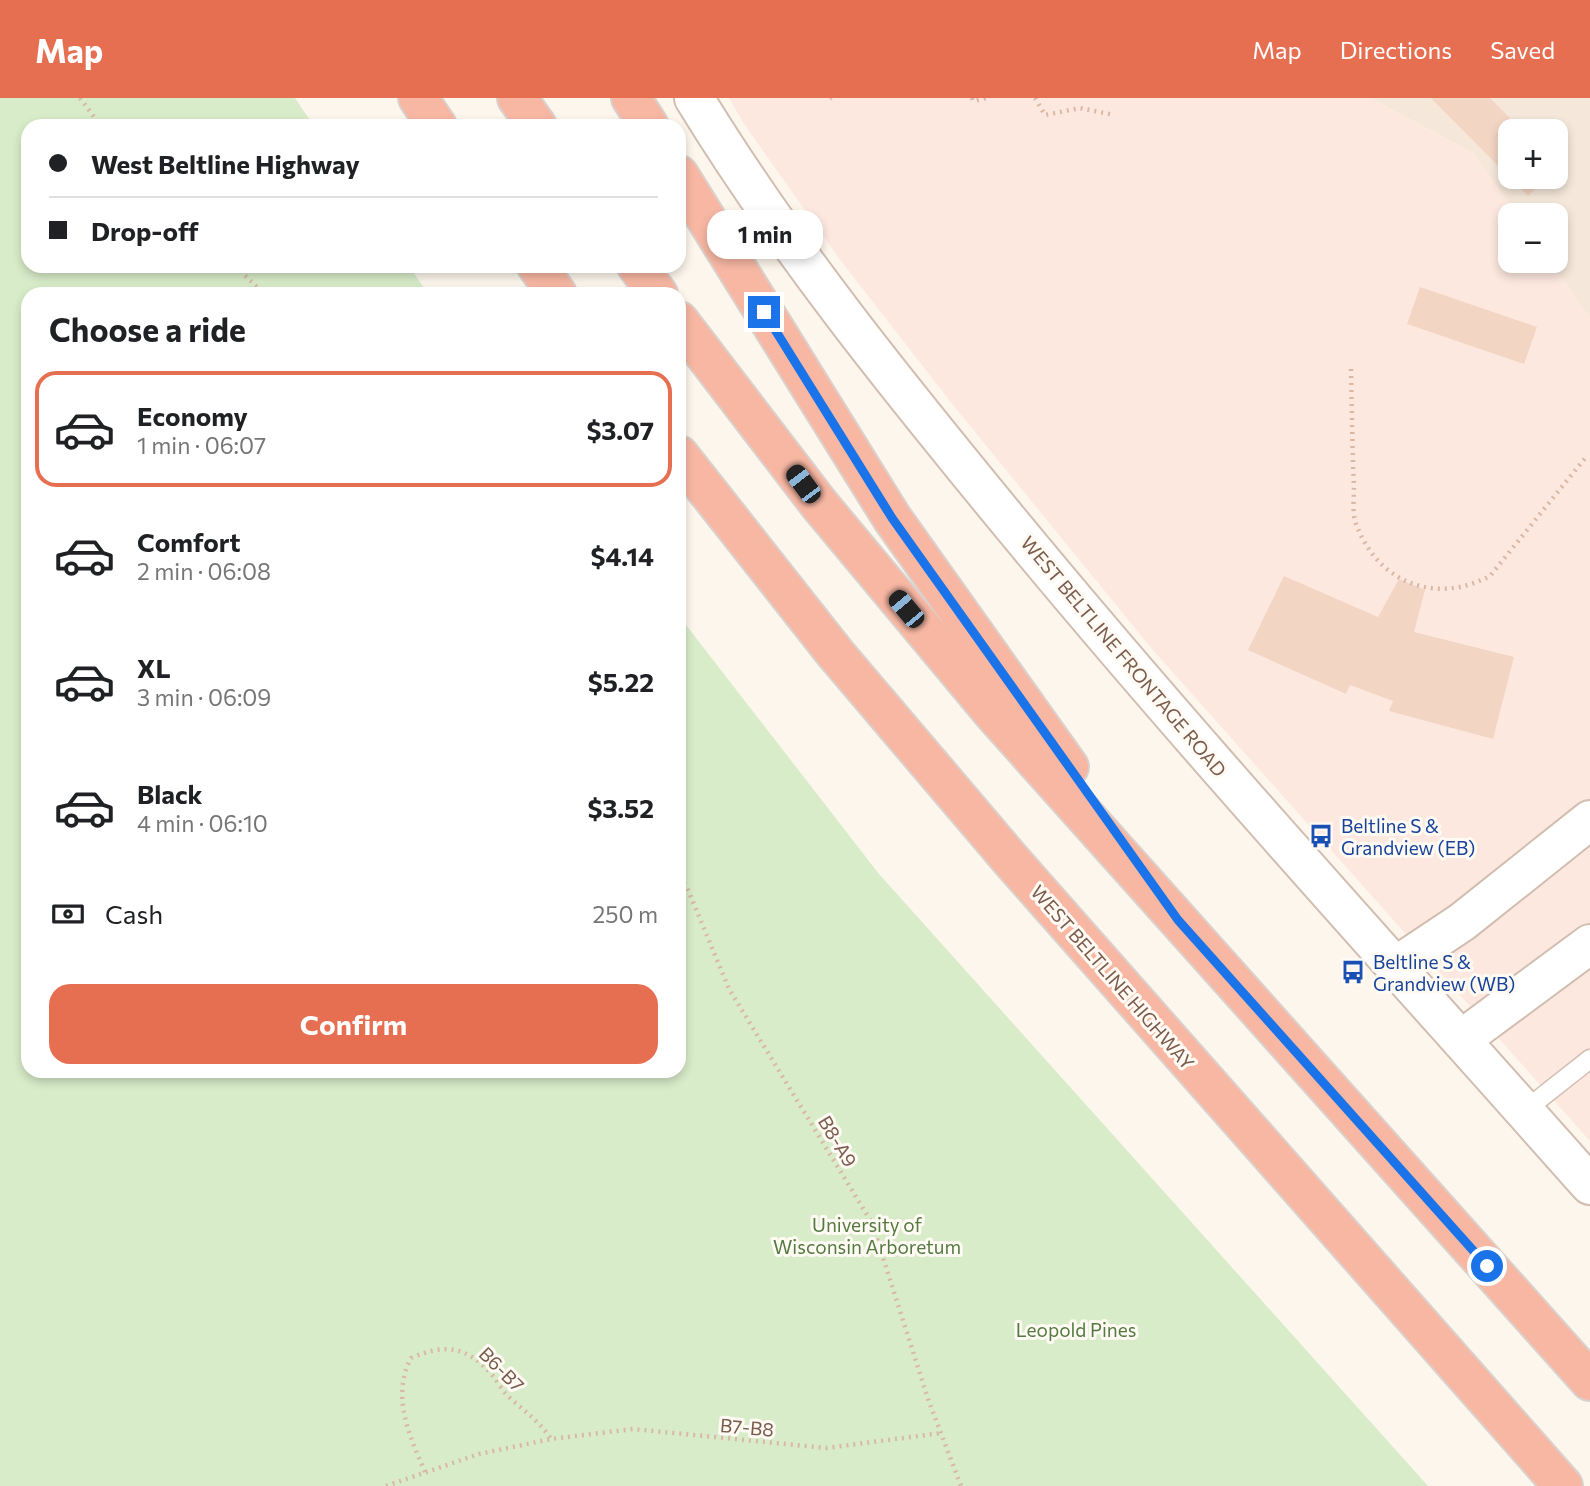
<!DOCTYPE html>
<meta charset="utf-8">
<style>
:root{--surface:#fff;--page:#f6f6f6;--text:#202124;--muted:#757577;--line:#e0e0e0;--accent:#e76f51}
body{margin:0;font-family:Commissioner,sans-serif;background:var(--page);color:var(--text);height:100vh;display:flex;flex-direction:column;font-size:26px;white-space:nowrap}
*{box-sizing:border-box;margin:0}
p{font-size:23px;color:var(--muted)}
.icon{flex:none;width:38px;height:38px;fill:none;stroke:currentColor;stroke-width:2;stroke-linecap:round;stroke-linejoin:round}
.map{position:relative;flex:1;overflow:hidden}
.details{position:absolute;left:21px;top:189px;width:665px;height:791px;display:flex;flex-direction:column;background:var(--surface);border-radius:21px;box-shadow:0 4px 10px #0003}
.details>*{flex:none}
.hud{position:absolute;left:21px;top:21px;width:665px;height:154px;border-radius:21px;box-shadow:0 4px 10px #0003;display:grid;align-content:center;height:154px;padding:0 28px;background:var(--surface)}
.controls{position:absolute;left:1498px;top:21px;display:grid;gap:14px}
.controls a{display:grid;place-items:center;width:70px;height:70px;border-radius:14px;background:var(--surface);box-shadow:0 4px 10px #0003;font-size:35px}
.end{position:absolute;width:32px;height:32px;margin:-16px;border:9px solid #1a73e8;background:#fff;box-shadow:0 0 0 4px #fff}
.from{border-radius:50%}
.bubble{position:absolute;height:49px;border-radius:21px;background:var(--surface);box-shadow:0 4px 10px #0003;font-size:23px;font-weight:700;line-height:49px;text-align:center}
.car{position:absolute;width:21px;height:42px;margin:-21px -10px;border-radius:9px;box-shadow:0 0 5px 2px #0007;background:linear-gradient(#222 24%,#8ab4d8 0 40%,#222 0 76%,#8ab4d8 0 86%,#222 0)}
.hud b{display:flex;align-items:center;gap:24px;height:66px;font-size:26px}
.hud b+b{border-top:2px solid var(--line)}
.hud i{width:18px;height:18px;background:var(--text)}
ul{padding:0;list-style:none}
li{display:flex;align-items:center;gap:21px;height:116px;margin:0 14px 10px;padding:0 14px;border:4px solid transparent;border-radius:21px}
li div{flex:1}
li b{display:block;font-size:26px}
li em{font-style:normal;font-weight:700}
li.current{border-color:var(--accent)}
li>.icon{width:63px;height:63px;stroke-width:1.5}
h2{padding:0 28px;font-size:32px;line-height:84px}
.pay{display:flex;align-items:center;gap:18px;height:77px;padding:0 28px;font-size:26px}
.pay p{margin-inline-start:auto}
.button{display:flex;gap:14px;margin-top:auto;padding:14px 28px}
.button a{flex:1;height:80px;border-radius:21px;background:var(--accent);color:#fff;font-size:28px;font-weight:700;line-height:80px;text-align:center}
header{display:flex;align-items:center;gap:42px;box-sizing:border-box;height:98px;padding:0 35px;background:var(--accent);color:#fff}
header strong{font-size:33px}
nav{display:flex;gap:38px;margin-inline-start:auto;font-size:24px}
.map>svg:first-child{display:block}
.residential{fill:#f5e8da;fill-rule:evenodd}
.commercial{fill:#fde8e0}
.green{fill:#d8ecc9}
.building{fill:#f3d5c3}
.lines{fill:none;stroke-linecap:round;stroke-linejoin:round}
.service-casing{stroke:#d1beb0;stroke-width:21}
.tertiary-casing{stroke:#d1beb0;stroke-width:42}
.motorway-casing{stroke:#dad1cd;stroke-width:42}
.path{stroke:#d9b8a5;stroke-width:4.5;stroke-dasharray:2 5;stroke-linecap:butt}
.service{stroke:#fff;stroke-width:18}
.tertiary{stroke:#fff;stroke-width:38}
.motorway{stroke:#f7b7a3;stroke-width:38}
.route{stroke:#1a73e8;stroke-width:9}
.labels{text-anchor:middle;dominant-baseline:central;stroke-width:6;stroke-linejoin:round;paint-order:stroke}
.street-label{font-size:19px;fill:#7a5c4d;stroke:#fffaf3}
.transit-label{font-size:19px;fill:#164399;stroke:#fffaf3;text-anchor:start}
.park-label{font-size:19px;fill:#537a41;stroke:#fffaf3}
</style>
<header>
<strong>Map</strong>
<nav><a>Map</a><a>Directions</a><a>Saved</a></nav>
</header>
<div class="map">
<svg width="1590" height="1388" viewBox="0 0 1590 1388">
<rect width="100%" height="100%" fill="#fdf6ec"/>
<path class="residential" d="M1370,0H1590V220L1549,163H1556V117H1517L1473,55ZM1510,33H1556V79H1510Z"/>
<path class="commercial" d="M729,0H1370L1473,55L1517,117H1510V163H1549L1590,220V1043L1152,551L953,307L841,163L744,26Z"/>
<path class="green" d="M0,0H295L314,28H28V168H409L428,196H28V973H679V518L879,776L1428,1388H0Z"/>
<g class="building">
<path d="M1431,0H1490L1523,33H1510V79H1548L1528,98Z"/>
<path d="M1420,189L1537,229L1524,266L1407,226Z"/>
<path d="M1284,478L1378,519L1399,481L1425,492L1414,534L1514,559L1493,641L1389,613L1393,603L1350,587L1346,596L1248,552Z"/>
</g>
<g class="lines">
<g class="service-casing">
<path id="service" d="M1524,1013L1590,961"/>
</g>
<g class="tertiary-casing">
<g id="tertiary">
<path d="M694,0C785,149 896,286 1007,421C1194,648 1394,866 1590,1087"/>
<path d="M1396,868L1462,824L1590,722"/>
<path d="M1462,941L1590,846"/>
</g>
</g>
<g class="motorway-casing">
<g id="motorway">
<path d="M418,0L437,28"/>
<path d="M517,0L537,28"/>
<path d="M631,0L649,28"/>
<path d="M679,77L892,420L1069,669"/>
<path d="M537,168L557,196"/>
<path d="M637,168L658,196"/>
<path d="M679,223L819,406L994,616L1590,1283"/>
<path d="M679,357L835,555L1010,761L1563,1388"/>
</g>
</g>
<g class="path">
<path d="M80,0L101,28"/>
<path d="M972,0L973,3L986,0"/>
<path d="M1035,0L1045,17L1080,10L1114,17"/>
<path d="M830,1L831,0"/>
<path d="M235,168L264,196"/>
<path d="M1351,271C1352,310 1352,349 1354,388C1354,400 1352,415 1356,426C1378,485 1435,507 1490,478L1586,359"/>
<path d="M679,780L686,787L729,891L872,1125L928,1301L961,1388"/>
<path d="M425,1374C409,1336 391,1299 411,1260C446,1245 467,1248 493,1278C498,1284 502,1293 509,1299C524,1313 539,1323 551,1341"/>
<path d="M386,1388L479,1356L551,1341L633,1331L826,1350L942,1335"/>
</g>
<use href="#service" class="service"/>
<use href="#tertiary" class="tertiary"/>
<use href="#motorway" class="motorway"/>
</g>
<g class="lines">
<path class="route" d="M764,214L892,420L1178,822L1487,1168"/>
</g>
<defs>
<g id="bus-bare" transform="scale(1.89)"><path d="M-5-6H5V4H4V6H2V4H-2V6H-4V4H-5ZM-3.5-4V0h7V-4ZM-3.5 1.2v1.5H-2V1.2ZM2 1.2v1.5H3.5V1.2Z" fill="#1a4fb4" stroke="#fffaf3" stroke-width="2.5" paint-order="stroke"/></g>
</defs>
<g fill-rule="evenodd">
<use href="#bus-bare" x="1321" y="738"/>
<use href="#bus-bare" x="1353" y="874"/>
</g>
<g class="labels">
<g class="street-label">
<text transform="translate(1124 558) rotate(50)">WEST BELTLINE FRONTAGE ROAD</text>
<text transform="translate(1113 879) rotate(49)">WEST BELTLINE HIGHWAY</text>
<text transform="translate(838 1043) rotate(59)">B8-A9</text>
<text transform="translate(502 1271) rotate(45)">B6-B7</text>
<text transform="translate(747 1329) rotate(5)">B7-B8</text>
</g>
<g class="transit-label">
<text x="1341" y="727">Beltline S &amp;<tspan x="1341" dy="22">Grandview (EB)</tspan></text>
<text x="1373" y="863">Beltline S &amp;<tspan x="1373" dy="22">Grandview (WB)</tspan></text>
</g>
<g class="park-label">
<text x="867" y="1126">University of<tspan x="867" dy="22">Wisconsin Arboretum</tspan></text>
<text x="1076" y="1231">Leopold Pines</text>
</g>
</g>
</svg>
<div class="controls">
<a>+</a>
<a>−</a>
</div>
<i class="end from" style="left:1487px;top:1168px"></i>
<i class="end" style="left:764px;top:214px"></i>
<div class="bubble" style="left:707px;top:112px;width:116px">1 min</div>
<i class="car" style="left:803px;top:386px;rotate:323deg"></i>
<i class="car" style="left:906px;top:511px;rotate:320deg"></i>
<div class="hud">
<b><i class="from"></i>West Beltline Highway</b>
<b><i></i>Drop-off</b>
</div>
<section class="details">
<h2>Choose a ride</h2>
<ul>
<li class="current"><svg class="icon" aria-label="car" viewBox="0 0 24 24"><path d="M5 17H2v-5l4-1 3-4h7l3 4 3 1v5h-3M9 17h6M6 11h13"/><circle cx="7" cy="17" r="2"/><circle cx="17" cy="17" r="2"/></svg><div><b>Economy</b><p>1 min · 06:07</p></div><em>$3.07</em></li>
<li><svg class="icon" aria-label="car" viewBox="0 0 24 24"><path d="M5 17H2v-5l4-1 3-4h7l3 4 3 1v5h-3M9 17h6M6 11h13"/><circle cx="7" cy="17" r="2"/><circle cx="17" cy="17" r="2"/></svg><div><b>Comfort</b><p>2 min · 06:08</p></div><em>$4.14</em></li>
<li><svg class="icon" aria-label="car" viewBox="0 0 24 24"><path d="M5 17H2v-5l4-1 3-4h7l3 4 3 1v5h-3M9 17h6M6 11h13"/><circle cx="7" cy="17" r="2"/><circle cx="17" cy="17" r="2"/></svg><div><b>XL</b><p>3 min · 06:09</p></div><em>$5.22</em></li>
<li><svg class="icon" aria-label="car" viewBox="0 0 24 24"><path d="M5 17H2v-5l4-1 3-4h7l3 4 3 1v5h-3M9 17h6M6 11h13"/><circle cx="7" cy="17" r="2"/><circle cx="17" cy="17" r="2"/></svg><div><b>Black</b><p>4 min · 06:10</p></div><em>$3.52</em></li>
</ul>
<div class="pay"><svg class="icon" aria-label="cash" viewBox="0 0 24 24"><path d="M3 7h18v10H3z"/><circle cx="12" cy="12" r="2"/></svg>Cash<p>250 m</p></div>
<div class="button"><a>Confirm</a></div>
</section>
</div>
